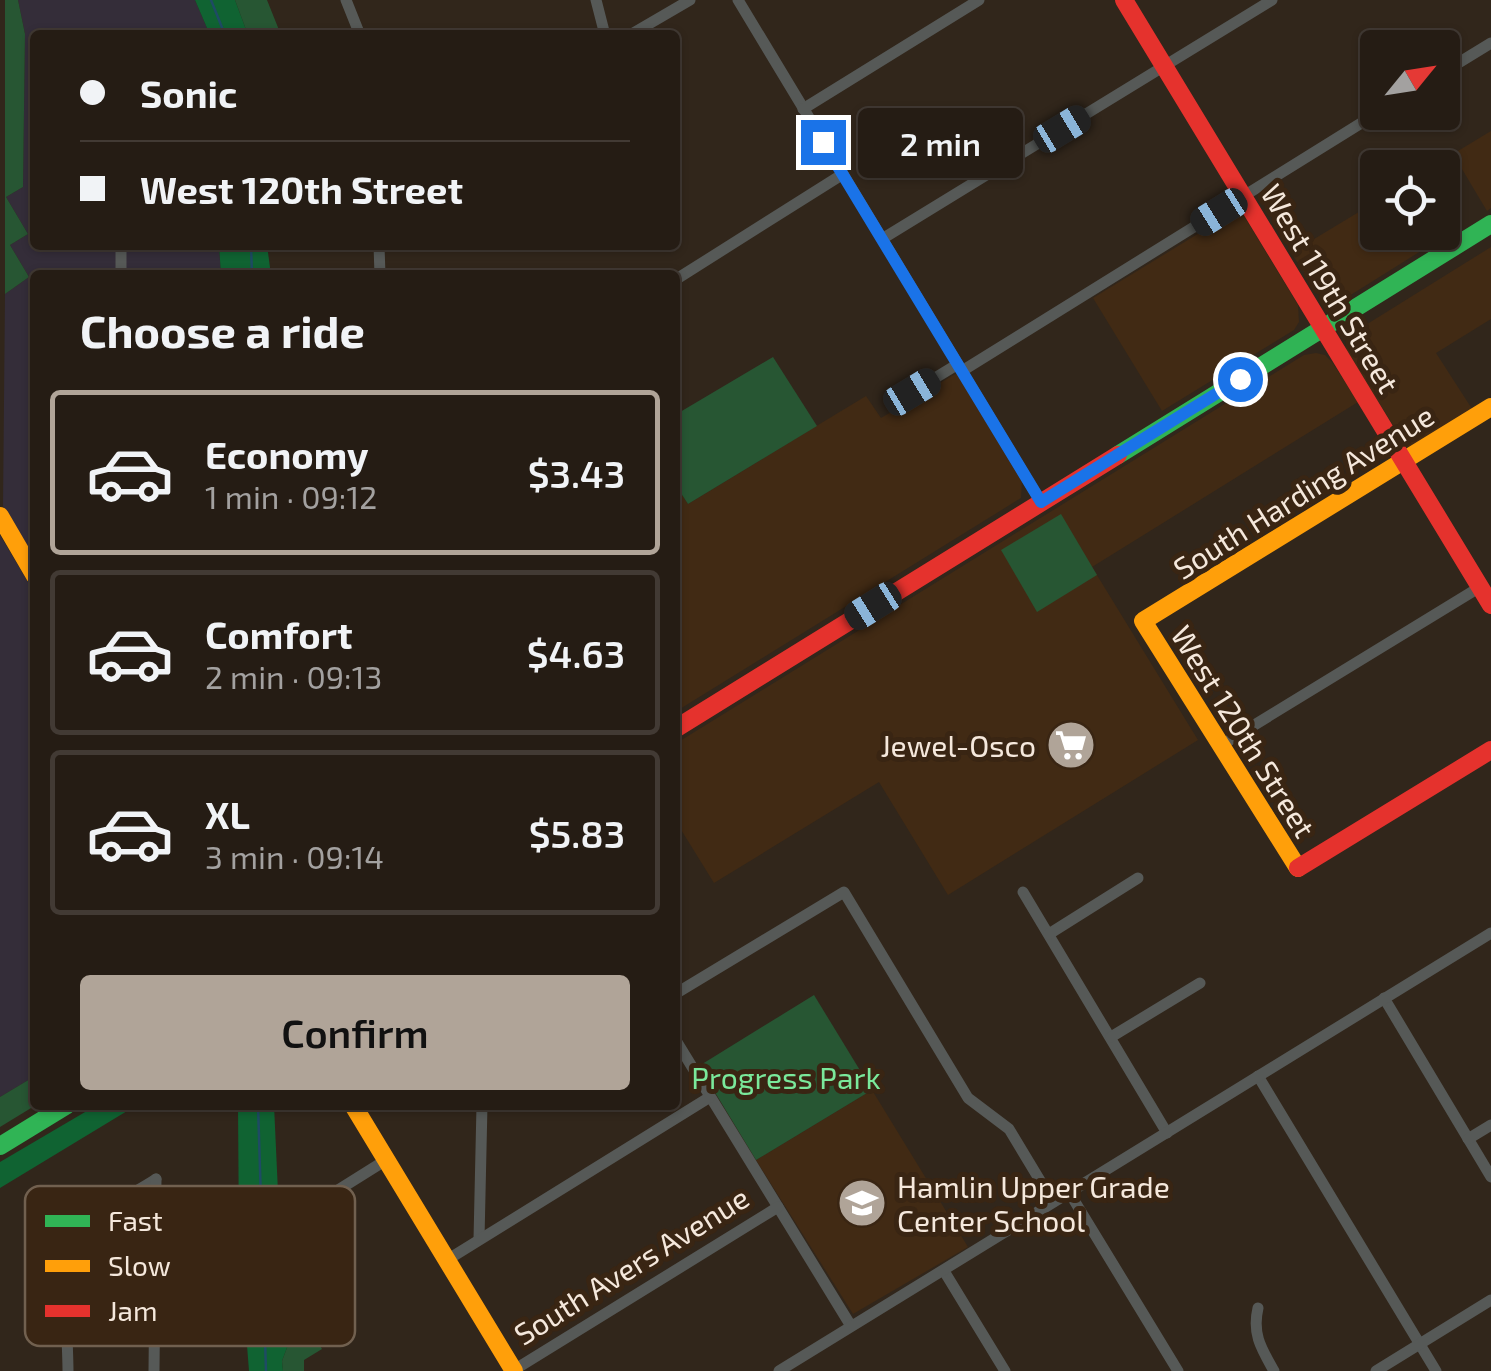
<!DOCTYPE html>
<meta charset="utf-8">
<style>
:root{--surface:#251c14;--page:#312922;--text:#f1f3f6;--muted:#a3a1a0;--line:#423a34;--accent:#b0a498}
body{margin:0;font-family:"Exo 2",sans-serif;background:var(--page);color:var(--text);height:100vh;display:flex;flex-direction:column;font-size:38px;white-space:nowrap}
*{box-sizing:border-box;margin:0}
p{font-size:32px;color:var(--muted)}
.icon{flex:none;width:55px;height:55px;fill:none;stroke:currentColor;stroke-width:2;stroke-linecap:round;stroke-linejoin:round}
.map{position:relative;flex:1;overflow:hidden}
.side{position:absolute;left:30px;top:270px;width:650px;height:840px;display:flex;flex-direction:column;background:var(--surface);border-radius:10px;box-shadow:0 2px 8px #0004,0 0 0 2px var(--line)}
.side>*{flex:none}
.guide{position:absolute;left:30px;top:30px;width:650px;height:220px;border-radius:10px;box-shadow:0 2px 8px #0004,0 0 0 2px var(--line);display:grid;align-content:center;height:220px;padding:0 50px;background:var(--surface)}
.needle{width:65px;rotate:60deg}
.buttons{position:absolute;left:1360px;top:30px;display:grid;gap:20px}
.buttons a{display:grid;place-items:center;width:100px;height:100px;border-radius:10px;background:var(--surface);box-shadow:0 2px 8px #0004,0 0 0 2px var(--line);font-size:50px}
.end{position:absolute;width:45px;height:45px;margin:-22px;border:12px solid #1a73e8;background:#fff;box-shadow:0 0 0 5px #fff}
.from{border-radius:50%}
.bubble{position:absolute;height:70px;border-radius:10px;background:var(--surface);box-shadow:0 2px 8px #0004,0 0 0 2px var(--line);font-size:32px;font-weight:600;line-height:70px;text-align:center}
.car{position:absolute;width:30px;height:60px;margin:-30px -15px;border-radius:12px;box-shadow:0 0 8px 2px #0007;background:linear-gradient(#222 24%,#8ab4d8 0 40%,#222 0 76%,#8ab4d8 0 86%,#222 0)}
.guide b{display:flex;align-items:center;gap:35px;height:95px;font-size:38px}
.guide b+b{border-top:2px solid var(--line)}
.guide i{width:25px;height:25px;background:var(--text)}
ul{padding:0;list-style:none}
li{display:flex;align-items:center;gap:30px;height:165px;margin:0 20px 15px;padding:0 30px;border:5px solid var(--line);border-radius:10px}
li div{flex:1}
li b{display:block;font-size:38px}
li em{font-style:normal;font-weight:600}
li.current{border-color:var(--accent)}
li>.icon{width:90px;height:90px;stroke-width:1.5}
h2{padding:0 50px;font-size:45px;line-height:120px}
.primary-button{display:flex;gap:20px;margin-top:auto;padding:20px 50px}
.primary-button a{flex:1;height:115px;border-radius:10px;background:var(--accent);color:#111;font-size:40px;font-weight:600;line-height:115px;text-align:center}
.map>svg:first-child{display:block}
.built{fill:#412a14}
.industrial{fill:#342d39}
.green{fill:#275633}
.forest{fill:#106332}
.lines{fill:none;stroke-linecap:round;stroke-linejoin:round}
.stream{stroke:#1e4b64;stroke-width:2.5}
.street{stroke:#565957;stroke-width:11}
.fast{stroke:#30b455;stroke-width:18}
.slow{stroke:#ff9f0a;stroke-width:18}
.jam{stroke:#e5322d;stroke-width:18}
.route{stroke:#1a73e8;stroke-width:12}
.labels{text-anchor:middle;dominant-baseline:central;stroke-width:10;stroke-linejoin:round;paint-order:stroke}
.street-label{font-size:30px;fill:#f5e8dc;stroke:#392513}
.poi-label{font-size:30px;fill:#f5e8dc;stroke:#392513;text-anchor:end}
.park-label{font-size:30px;fill:#7ae89b;stroke:#392513}
.key{fill:#392513;stroke:#71604f;stroke-width:2.5}
.key-label{font-size:28px;fill:#f5e8dc}
</style>
<div class="map">
<svg width="1491" height="1371" viewBox="0 0 1491 1371">
<rect width="100%" height="100%" fill="#31261b"/>
<g class="built">
<path d="M1491,131V208L1487,211L1453,154Z"/>
<path d="M1377,201L1378,232H1442L1443,226L1448,234L1341,301L1332,302L1322,298L1291,253Z"/>
<path d="M1232,213L1244,216L1298,305L1299,322L1294,330L1162,411L1093,298Z"/>
<path d="M1491,247V319L1436,353L1474,412L1410,453L1346,349L1348,336Z"/>
<path d="M1316,353L1325,355L1332,362L1358,402L1092,567L1198,740L948,895L879,782L714,883L675,820V744L1304,355Z"/>
<path d="M957,373L1022,482L1021,498L675,712V484L688,504L866,396L881,418Z"/>
<path d="M872,1090L968,1247L853,1314L756,1160Z"/>
</g>
<g class="industrial">
<path d="M18,0H195L210,35H35V245H219L221,275H35V559L3,506L5,294L29,277L10,245L28,234L6,197L23,187L25,34Z"/>
<path d="M0,535L35,594V1076L0,1097Z"/>
</g>
<g class="green">
<path d="M5,0H18L25,34L23,187L6,197L28,234L10,245L29,277L5,294Z"/>
<path d="M235,0H267L281,35H248Z"/>
<path d="M773,357L817,426L688,504L675,484V415Z"/>
<path d="M1061,514L1097,575L1037,612L1001,550Z"/>
<path d="M814,995L872,1090L756,1160L699,1066Z"/>
<path d="M35,1076L36,1105L0,1127V1097Z"/>
<path d="M300,1313L322,1349L304,1360V1371H283L282,1361Z"/>
</g>
<g class="forest">
<path d="M195,0H235L248,35H210Z"/>
<path d="M219,245H267L271,275H221Z"/>
<path d="M97,1105H137L0,1188V1162Z"/>
<path d="M238,1105H274L279,1214L239,1239Z"/>
<path d="M281,1244L282,1284L300,1313L282,1361L283,1371H249L241,1268Z"/>
</g>
<g class="lines">
<g class="stream">
<path d="M211,0L225,35"/>
<path d="M251,245L252,275"/>
<path d="M258,1105L262,1233"/>
<path d="M262,1241L266,1371"/>
</g>
<g class="street">
<path d="M346,0L360,35"/>
<path d="M596,0L605,35"/>
<path d="M738,0L1041,502"/>
<path d="M630,35L690,0"/>
<path d="M1442,73L1491,43"/>
<path d="M803,109L979,0"/>
<path d="M882,239L1272,0"/>
<path d="M121,245V275"/>
<path d="M379,245L380,275"/>
<path d="M675,280L843,174"/>
<path d="M962,371L1379,112"/>
<path d="M912,392L958,364"/>
<path d="M1220,746L1480,587"/>
<path d="M1023,892L1167,1133"/>
<path d="M1049,934L1138,878"/>
<path d="M675,994L844,892L968,1098L1009,1129L1053,1202"/>
<path d="M1384,998L1491,1177"/>
<path d="M1111,1037L1200,983"/>
<path d="M675,1039L851,1326"/>
<path d="M1258,1076L1436,1371"/>
<path d="M1468,1139L1491,1125"/>
<path d="M1069,1192L1178,1371"/>
<path d="M479,1239L482,1105"/>
<path d="M447,1260L710,1097"/>
<path d="M944,1271L1005,1371"/>
<path d="M155,1305L386,1160"/>
<path d="M1258,1308C1252,1334 1261,1348 1274,1371"/>
<path d="M514,1370L778,1207"/>
<path d="M68,1371C68,1337 60,1259 79,1232C93,1213 135,1193 156,1179"/>
<path d="M154,1371L156,1179"/>
<path d="M779,1371L1491,933"/>
<path d="M1376,1371L1491,1300"/>
</g>
<g class="fast">
<path d="M1118,455L1491,224"/>
<path d="M0,1146L67,1105"/>
</g>
<g class="slow">
<path d="M0,516L35,576"/>
<path d="M1298,868L1143,621L1491,407"/>
<path d="M353,1105L514,1371"/>
</g>
<g class="jam">
<path d="M1124,0L1491,605"/>
<path d="M675,729L1118,455"/>
<path d="M1298,868L1491,750"/>
</g>
</g>
<g class="lines">
<path class="route" d="M823,142L1041,502L1240,379"/>
</g>
<defs>
<g id="supermarket-disc" transform="scale(2.5)"><circle r="9.5" fill="#b0a498" stroke="#392513"/><path d="M-6-5.5h2.5l.6 2H6L4.5 2H-2.5L-4.4-4H-6ZM-1.5 3.2a1.3 1.3 0 1 0 .1 0ZM3 3.2a1.3 1.3 0 1 0 .1 0Z" fill="#fff"/></g>
<g id="school-disc" transform="scale(2.5)"><circle r="9.5" fill="#b0a498" stroke="#392513"/><path d="M0-5L7-2L0 1L-7-2ZM-4 1L0 2.5L4 1V4Q0 6-4 4Z" fill="#fff"/></g>
</defs>
<g fill-rule="evenodd">
<use href="#supermarket-disc" x="1071" y="745"/>
<use href="#school-disc" x="862" y="1203"/>
</g>
<g class="labels">
<g class="street-label">
<text transform="translate(1331 288) rotate(59)">West 119th Street</text>
<text transform="translate(1303 491) rotate(-32)">South Harding Avenue</text>
<text transform="translate(1244 731) rotate(58)">West 120th Street</text>
<text transform="translate(631 1265) rotate(-32)">South Avers Avenue</text>
</g>
<g class="poi-label">
<text x="1036" y="745">Jewel-Osco</text>
<text x="897" y="1186" text-anchor="start">Hamlin Upper Grade<tspan x="897" dy="34">Center School</tspan></text>
</g>
<g class="park-label">
<text x="786" y="1077">Progress Park</text>
</g>
</g>
<rect x="25" y="1186" width="330" height="160" rx="15" class="key"/>
<rect x="45" y="1215" width="45" height="12" fill="#30b455"/>
<rect x="45" y="1260" width="45" height="12" fill="#ff9f0a"/>
<rect x="45" y="1305" width="45" height="12" fill="#e5322d"/>
<g class="key-label">
<text x="108" y="1231">Fast</text>
<text x="108" y="1276">Slow</text>
<text x="108" y="1321">Jam</text>
</g>
</svg>
<div class="buttons">
<a><svg class="needle" viewBox="-14 -14 28 28"><path d="M0-13l5 13h-10z" fill="#e53935"/><path d="M0 13l5-13h-10z" fill="#a3a1a0"/></svg></a>
<a><svg class="icon" aria-label="locate" viewBox="0 0 24 24"><circle cx="12" cy="12" r="6"/><path d="M12 2v4M12 18v4M2 12h4M18 12h4"/></svg></a>
</div>
<i class="end from" style="left:1240px;top:379px"></i>
<i class="end" style="left:823px;top:142px"></i>
<div class="bubble" style="left:858px;top:108px;width:165px">2 min</div>
<i class="car" style="left:1062px;top:129px;rotate:59deg"></i>
<i class="car" style="left:1219px;top:212px;rotate:238deg"></i>
<i class="car" style="left:912px;top:392px;rotate:59deg"></i>
<i class="car" style="left:873px;top:606px;rotate:238deg"></i>
<div class="guide">
<b><i class="from"></i>Sonic</b>
<b><i></i>West 120th Street</b>
</div>
<section class="side">
<h2>Choose a ride</h2>
<ul>
<li class="current"><svg class="icon" aria-label="car" viewBox="0 0 24 24"><path d="M5 17H2v-5l4-1 3-4h7l3 4 3 1v5h-3M9 17h6M6 11h13"/><circle cx="7" cy="17" r="2"/><circle cx="17" cy="17" r="2"/></svg><div><b>Economy</b><p>1 min · 09:12</p></div><em>$3.43</em></li>
<li><svg class="icon" aria-label="car" viewBox="0 0 24 24"><path d="M5 17H2v-5l4-1 3-4h7l3 4 3 1v5h-3M9 17h6M6 11h13"/><circle cx="7" cy="17" r="2"/><circle cx="17" cy="17" r="2"/></svg><div><b>Comfort</b><p>2 min · 09:13</p></div><em>$4.63</em></li>
<li><svg class="icon" aria-label="car" viewBox="0 0 24 24"><path d="M5 17H2v-5l4-1 3-4h7l3 4 3 1v5h-3M9 17h6M6 11h13"/><circle cx="7" cy="17" r="2"/><circle cx="17" cy="17" r="2"/></svg><div><b>XL</b><p>3 min · 09:14</p></div><em>$5.83</em></li>
</ul>
<div class="primary-button"><a>Confirm</a></div>
</section>
</div>
